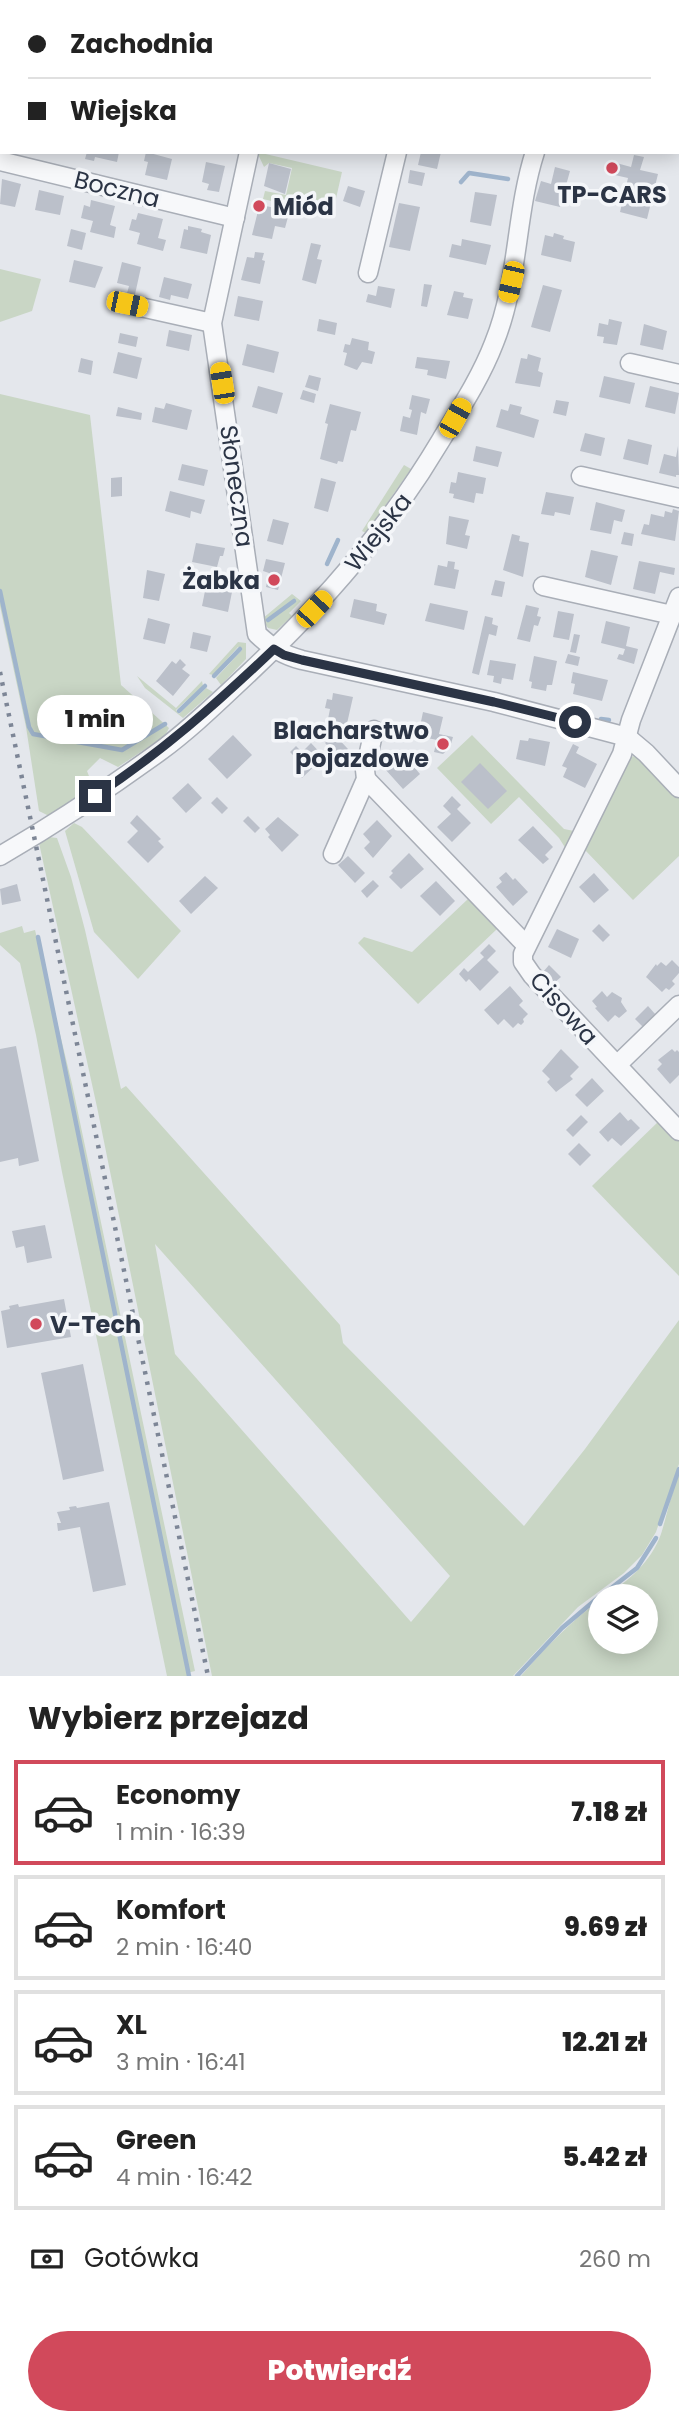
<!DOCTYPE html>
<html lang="pl">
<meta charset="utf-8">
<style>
:root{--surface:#fff;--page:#f2f2f2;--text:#222;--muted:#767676;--line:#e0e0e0;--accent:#d1495b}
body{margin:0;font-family:Poppins,sans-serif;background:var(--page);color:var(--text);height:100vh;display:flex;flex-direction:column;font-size:26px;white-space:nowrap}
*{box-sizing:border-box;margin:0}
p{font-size:23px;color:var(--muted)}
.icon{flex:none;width:38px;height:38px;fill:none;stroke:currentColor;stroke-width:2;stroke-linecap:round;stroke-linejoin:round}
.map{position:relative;height:1676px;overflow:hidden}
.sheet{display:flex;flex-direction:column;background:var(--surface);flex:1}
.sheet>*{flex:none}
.hud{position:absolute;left:0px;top:0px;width:679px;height:154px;box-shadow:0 4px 18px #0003;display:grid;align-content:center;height:154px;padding:0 28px;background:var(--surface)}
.tools{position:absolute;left:588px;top:1584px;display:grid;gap:14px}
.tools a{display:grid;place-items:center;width:70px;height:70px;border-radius:50%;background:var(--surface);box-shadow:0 4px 18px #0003;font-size:35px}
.end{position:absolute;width:32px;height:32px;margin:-16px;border:9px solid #2b3445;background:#fff;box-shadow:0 0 0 4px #fff}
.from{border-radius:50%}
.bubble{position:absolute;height:49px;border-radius:24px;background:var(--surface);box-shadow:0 4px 18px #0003;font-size:23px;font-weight:800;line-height:49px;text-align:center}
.car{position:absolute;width:21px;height:42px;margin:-21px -10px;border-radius:9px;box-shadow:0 0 5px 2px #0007;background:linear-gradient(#f5c518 24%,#345 0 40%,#f5c518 0 76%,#345 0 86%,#f5c518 0)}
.hud b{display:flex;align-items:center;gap:24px;height:66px;font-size:26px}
.hud b+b{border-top:2px solid var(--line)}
.hud i{width:18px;height:18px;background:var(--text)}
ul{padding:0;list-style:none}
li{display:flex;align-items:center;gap:21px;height:105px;margin:0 14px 10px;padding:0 14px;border:4px solid var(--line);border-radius:0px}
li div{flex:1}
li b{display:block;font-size:26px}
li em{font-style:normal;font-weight:800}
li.selected{border-color:var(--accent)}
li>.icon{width:63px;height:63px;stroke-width:1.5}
h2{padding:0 28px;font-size:32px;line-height:84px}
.pay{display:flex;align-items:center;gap:18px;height:77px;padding:0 28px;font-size:26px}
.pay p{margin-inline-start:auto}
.action{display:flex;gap:14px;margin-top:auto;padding:14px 28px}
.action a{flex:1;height:80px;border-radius:42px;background:var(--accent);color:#fff;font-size:28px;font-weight:800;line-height:80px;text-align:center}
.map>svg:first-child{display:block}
.green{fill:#c9d6c5;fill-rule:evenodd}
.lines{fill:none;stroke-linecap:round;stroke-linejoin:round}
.stream{stroke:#9fb4cc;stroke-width:4.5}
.building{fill:#bbc0ca}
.minor-casing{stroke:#a9aeb7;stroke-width:21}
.minor{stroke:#f7f8fa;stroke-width:18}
.rail{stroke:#7d8696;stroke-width:4.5;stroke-dasharray:3.5 7;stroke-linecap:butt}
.route{stroke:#2b3445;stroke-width:9}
.poi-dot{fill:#d1495b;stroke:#f4f6f9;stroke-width:2.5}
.labels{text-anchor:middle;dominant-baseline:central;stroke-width:7;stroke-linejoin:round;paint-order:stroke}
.street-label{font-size:24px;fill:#2b3445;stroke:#f4f6f9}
.poi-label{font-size:24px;font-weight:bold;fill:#2b3445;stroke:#f4f6f9;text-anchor:start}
</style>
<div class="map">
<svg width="679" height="1676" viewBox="0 0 679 1676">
<rect width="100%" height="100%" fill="#e4e7ec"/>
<g class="green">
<path d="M257,152L342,172L332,216L263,199L265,191L286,195L292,168L269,163L264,167Z"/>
<path d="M0,269L41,279L32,311L0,322Z"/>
<path d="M0,394L90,415L121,685L169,728L165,736L118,767L100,758L87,771L94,789L51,817L39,811L26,727L0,606Z"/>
<path d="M404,465L411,469L366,533L362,531Z"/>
<path d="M292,594L301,601L289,613L292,616L277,630L268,628L262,619Z"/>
<path d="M238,642L246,643V659L221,685L216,678L242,650L238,647L213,675L209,674Z"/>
<path d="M137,676L176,708L202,681L203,686L176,710L179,714L206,688L213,692L183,718L145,688Z"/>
<path d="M472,735L564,829L574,831L566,849L559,838L519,797L491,824L437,768Z"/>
<path d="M635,756L642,758L679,798V856L633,900L585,850L599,822L596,820L630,757Z"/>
<path d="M74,823L82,827L181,931L138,979L94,932L65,831Z"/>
<path d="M49,837L57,838L71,877L85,930L121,1089L126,1086L340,1325L343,1343L524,1526L585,1449L679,1320V1464L656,1532L642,1555L624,1573L578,1607L513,1676H212L97,1107L39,843ZM155,1244L450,1576L411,1622L175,1354Z"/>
<path d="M468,899L497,929L418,1004L358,943L364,937L412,952Z"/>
<path d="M22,926L24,933L35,930L72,1084L195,1671L187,1673V1676H167L62,1172L36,1035L20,963L0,945V933Z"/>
<path d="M661,1119L679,1138V1276L592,1186Z"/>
<path d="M679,1475V1676H521C545,1648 571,1621 600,1600V1642H646V1596H606C629,1580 651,1562 661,1534C667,1515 671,1494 679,1475Z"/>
</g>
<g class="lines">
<g class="stream">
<path d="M461,182L469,173L508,179"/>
<path d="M327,564L338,540"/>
<path d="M0,591L29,727L33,734L122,750L165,724"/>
<path d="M268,620L294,601"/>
<path d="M214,676L240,649"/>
<path d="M179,711L205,686"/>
<path d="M571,712L590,716"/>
<path d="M601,719L609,720"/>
<path d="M38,937L189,1676"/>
<path d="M660,1524L679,1469"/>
<path d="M601,1596L637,1568L656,1538"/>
<path d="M517,1676L562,1628L600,1596"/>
</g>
</g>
<g class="building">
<path d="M87,152H119L117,162L95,157L94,161L85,159Z"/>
<path d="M146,152L172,159L167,180L145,175L148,162L144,161Z"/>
<path d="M421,152H441L437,169L418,165Z"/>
<path d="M634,155L644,157L640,170L658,174L647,219L620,212L628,178L606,173L609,161L631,167Z"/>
<path d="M206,162L225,166L219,192L207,190L209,184L202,182Z"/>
<path d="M269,163L291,169L285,194L264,186Z"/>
<path d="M555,167L570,171L565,189L571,191L568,202L561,200L560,207L535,201L541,181L551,184Z"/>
<path d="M410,170L425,173L422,186L408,183Z"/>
<path d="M2,179L21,184L15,207L0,204Z"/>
<path d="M348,186L365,191L360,207L343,201Z"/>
<path d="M39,190L64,196L60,215L35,210Z"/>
<path d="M475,192L497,195L491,226L470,222Z"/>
<path d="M91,200L115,206L110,225L116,227L114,238L90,232L93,221L81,218L84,205L90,207Z"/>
<path d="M399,203L420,207L410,251L389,247Z"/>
<path d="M266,206L275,208L274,214L288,217L285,228L275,226L272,239L252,235L259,207L265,209Z"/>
<path d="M138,213L163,219L158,238L166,240L163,251L137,244L140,233L129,230L132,219L136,220Z"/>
<path d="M188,226L202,229L201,232L211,235L207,254L180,248L184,229L188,230Z"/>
<path d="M71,229L86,233L82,250L67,246Z"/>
<path d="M554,233L564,236L563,239L575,242L571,262L541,255L545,235L553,237Z"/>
<path d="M462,239L491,245L486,265L449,257L452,244L461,246Z"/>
<path d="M311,243L321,245L317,259L322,260L316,284L302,280Z"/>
<path d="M255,252L264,253L262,260L265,261L260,284L241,280L247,257L254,258Z"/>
<path d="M74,260L103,267L95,288L69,282Z"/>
<path d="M122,262L141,267L134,299L126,297L129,286L117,283Z"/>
<path d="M164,277L192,284L188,299L171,295L170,300L159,297Z"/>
<path d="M424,284L432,285L427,307L421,306Z"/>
<path d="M543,285L562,290L550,332L531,327Z"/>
<path d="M378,286L395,289L391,308L366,302L368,294L376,296Z"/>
<path d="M454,291L464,293L463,297L473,299L468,319L447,315Z"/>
<path d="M238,296L263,301L259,321L234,316Z"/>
<path d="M319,319L337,323L335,335L317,331Z"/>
<path d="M609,319L622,322L617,345L603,343L604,337L597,336L599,323L608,325Z"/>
<path d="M644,324L667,331L663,350L640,345Z"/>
<path d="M169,330L192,335L189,351L166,346Z"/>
<path d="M120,333L138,337L136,347L118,343Z"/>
<path d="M352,338L369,342L368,350L375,352L372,364L362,362L357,370L344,365L347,353L343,352L345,344L350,345Z"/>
<path d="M247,344L279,352L274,373L242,365Z"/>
<path d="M118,352L142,358L137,379L113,373Z"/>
<path d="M528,354L541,358L538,371L543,373L540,387L515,383L521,358L527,359Z"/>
<path d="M417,357L450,361L446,379L427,375L428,370L415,368Z"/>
<path d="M81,358L93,361L91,375L78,372Z"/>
<path d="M309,375L321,378L318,391L305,387Z"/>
<path d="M604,376L635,383L630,404L599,397Z"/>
<path d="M258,386L283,393L277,414L252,407Z"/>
<path d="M650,386L679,393L675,414L645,407Z"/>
<path d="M303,390L316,394L314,403L300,399Z"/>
<path d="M412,395L430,399L426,414L421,412L417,435L400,431L403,416L410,418L412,410L409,409Z"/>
<path d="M556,400L569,402L566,416L553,413Z"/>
<path d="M166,403L192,410L187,430L152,422L155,407L164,409Z"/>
<path d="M330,404L361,412L356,431L351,430L343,462L338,461L337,464L320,459L328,424L325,423Z"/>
<path d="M510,404L522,407L520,414L539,420L534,438L496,427L501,409L508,411Z"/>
<path d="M118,407L142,413L141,420L116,416Z"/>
<path d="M585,433L605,438L601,456L580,451Z"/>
<path d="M628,439L652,445L648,465L623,459Z"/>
<path d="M476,446L502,452L498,467L473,461Z"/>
<path d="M678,446L679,475H676V477L659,473L664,454L676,457Z"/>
<path d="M182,464L208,470L204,486L178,480Z"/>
<path d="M458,472L486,478L483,494L476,493L474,503L453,498L454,494L449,493L451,482L456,483Z"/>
<path d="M122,477V496L111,497V478Z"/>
<path d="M321,478L336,482L328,512L314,508Z"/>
<path d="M170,491L205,500L201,514L191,511L190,518L165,511Z"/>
<path d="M546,492L574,497L570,515L555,512L554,516L541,514Z"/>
<path d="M596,502L625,510L622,522L614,520L611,534L590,530Z"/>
<path d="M673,509L679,511L675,541L641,534L644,524L649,525L651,514L664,517L665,511L672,513Z"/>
<path d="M449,516L469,520L465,535L470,536L467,549L446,544Z"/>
<path d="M273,519L289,523L283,545L267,541Z"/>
<path d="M624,532L634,534L632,546L621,544Z"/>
<path d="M512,534L520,536L519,541L529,543L523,577L503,570Z"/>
<path d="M196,543L225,548L223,556H220L217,567L192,562Z"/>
<path d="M591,550L618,556L611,585L585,577Z"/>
<path d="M266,559L285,563L278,590L266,587L269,573L263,571Z"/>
<path d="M448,561L455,562L454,569L459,570L455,589L434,585L438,565L447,567Z"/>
<path d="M639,561L675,568L674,575L660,572L655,594L633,589Z"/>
<path d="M147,570L165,574L159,601L143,598Z"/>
<path d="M495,580L505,582L502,597L491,595Z"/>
<path d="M206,586L232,592L228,612L202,606Z"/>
<path d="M354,599L377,604L376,611L387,614L384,625L350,617Z"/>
<path d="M430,603L468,611L464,630L425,621Z"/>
<path d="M526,605L539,608L537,616L541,617L538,626L534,625L530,642L517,639Z"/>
<path d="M558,611L574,614L569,640L553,637Z"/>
<path d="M485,616L493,618L492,624L498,626L496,636L489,634L479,675L472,673Z"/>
<path d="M148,618L170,624L165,644L143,639Z"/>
<path d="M606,621L630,627L626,646L638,649L634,664L617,659L619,654L623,655L625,649L601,643Z"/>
<path d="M193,632L211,636L207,652L190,648Z"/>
<path d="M574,634L580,635L576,653L570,652Z"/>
<path d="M568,654L580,657L578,666L565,663Z"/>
<path d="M534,656L557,661L552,685H547L546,691L531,688L532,682L529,681Z"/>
<path d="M180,659L186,665L182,669L190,675L173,696L156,681L172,661L176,664Z"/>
<path d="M490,660L516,664L513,680L502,678L501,684L493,682L494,676L487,675Z"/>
<path d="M573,672L608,680L602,701L573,694L575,684L571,683Z"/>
<path d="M333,693L353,697L346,728L327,724L330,709L325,708L327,699L332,700Z"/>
<path d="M423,712L443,717L439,734L453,737L450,747L443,754L434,752L437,740L418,736Z"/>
<path d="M334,734L348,749L339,757L325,743Z"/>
<path d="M233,735L252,755L227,779L208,759Z"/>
<path d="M529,738L550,742L545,766L516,759L520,740L528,741Z"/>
<path d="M311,743L324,757L302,778L294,770L301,763L290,752L296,746L302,752Z"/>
<path d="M573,744L579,747L576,753L597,764L585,788L563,777L567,768L562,766Z"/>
<path d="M395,753L398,757L402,753L420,774L403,789L385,769L392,763L388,759Z"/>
<path d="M480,763L507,791L488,809L461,782Z"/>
<path d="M188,783L202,798L186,813L172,798Z"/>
<path d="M452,796L461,805L457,809L471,823L452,842L437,827L451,814L443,806Z"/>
<path d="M217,797L228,808L222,814L211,803Z"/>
<path d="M137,815L161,839L158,841L164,847L148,863L127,842L138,831L130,823Z"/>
<path d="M248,816L260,828L255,833L243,821Z"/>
<path d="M278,817L299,835L282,852L268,837L270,835L265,829Z"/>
<path d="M377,820L392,836L373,858L364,848L370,842L363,834Z"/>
<path d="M533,826L553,847L545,855L549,859L543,864L518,840Z"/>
<path d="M409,853L424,869L401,889L389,877L393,873L391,871Z"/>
<path d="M348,856L365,873L355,883L338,865Z"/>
<path d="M506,872L513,880L515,878L528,892L513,906L496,887L502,882L499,878Z"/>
<path d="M594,873L609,890L594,903L579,887Z"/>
<path d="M205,876L218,888L191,914L179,901Z"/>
<path d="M373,880L379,886L367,898L361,891Z"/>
<path d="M436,881L455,901L440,916L420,896Z"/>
<path d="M17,884L21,901L2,905L0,889Z"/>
<path d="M599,924L610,935L603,942L592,931Z"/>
<path d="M557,929L579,939L571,958L548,947Z"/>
<path d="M489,944L496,951L487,960L499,972L480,991L469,979L466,982L459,974L464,968L468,972L484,957L480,953Z"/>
<path d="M672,960L679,967V973L672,981L675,984L669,990L666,988L662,992L646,977L656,964L657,966L661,962L666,966Z"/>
<path d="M549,965L561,977L554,983L543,972Z"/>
<path d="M510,986L523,1001L519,1005L528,1014L523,1019L524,1022L521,1025L518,1023L513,1028L504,1019L498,1025L484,1010Z"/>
<path d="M602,991L607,997L612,992L622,998L621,1002L627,1011L619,1018L615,1015L608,1022L595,1008L597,1007L592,1001Z"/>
<path d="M648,1006L656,1015L643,1027L635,1019Z"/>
<path d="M16,1046L39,1161L19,1166L18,1158L0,1162V1049Z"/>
<path d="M561,1049L579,1067L570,1076L573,1079L556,1092L547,1082L550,1079L542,1071Z"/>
<path d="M672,1049L675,1052L677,1050L679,1052V1075L670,1084L657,1069L662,1064L658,1060Z"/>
<path d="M592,1078L604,1091L587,1107L575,1095Z"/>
<path d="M620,1112L628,1121L631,1119L640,1128L621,1146L612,1138L608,1142L599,1132Z"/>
<path d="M581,1115L588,1122L573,1137L566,1130Z"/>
<path d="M579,1143L591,1155L580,1166L568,1154Z"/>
<path d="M45,1225L52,1258L27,1263L24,1246L16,1248L12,1231Z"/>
<path d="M64,1299L71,1337L7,1348L1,1311L10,1309L9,1306L18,1304L19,1307Z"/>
<path d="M83,1364L104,1471L63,1480L41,1373Z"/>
<path d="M109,1502L126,1585L93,1592L80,1527L58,1531L57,1523H61L57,1512L70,1510L69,1507L76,1506L77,1508Z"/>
</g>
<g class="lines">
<g class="minor-casing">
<g id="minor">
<path d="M51,2L52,0"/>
<path d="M255,2V0"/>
<path d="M464,2V0"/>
<path d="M600,2L601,0"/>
<path d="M0,3H2"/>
<path d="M249,152L212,323L257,634C272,648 283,655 302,660L494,702L627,737L646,753L679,788"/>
<path d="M0,161L235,218"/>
<path d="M368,273L397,152"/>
<path d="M127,304L212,323"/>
<path d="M630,363L679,374"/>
<path d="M581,476L679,498"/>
<path d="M543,586L672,615"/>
<path d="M679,597L631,720L622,754L523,954V962L532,975L679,1131"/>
<path d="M366,779L526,945"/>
<path d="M333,854L366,779L365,770L374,730"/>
<path d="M0,856C55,824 108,789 159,752C192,728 221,699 250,672C325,601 388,529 441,440C460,409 481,377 494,343C519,282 515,214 535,152"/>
<path d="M617,1065L679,1005"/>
</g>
</g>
<use href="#minor" class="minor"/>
<path class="rail" d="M0,672L208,1676"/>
</g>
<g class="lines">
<path class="route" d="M95,796C162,752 216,704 274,649L284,655L302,660L494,702L575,722"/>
</g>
<g class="poi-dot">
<circle cx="612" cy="168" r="7"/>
<circle cx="259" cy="206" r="7"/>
<circle cx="274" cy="580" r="7"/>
<circle cx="443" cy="744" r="7"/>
<circle cx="36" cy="1324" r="7"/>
</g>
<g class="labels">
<g class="street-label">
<text transform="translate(117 189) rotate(14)">Boczna</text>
<text transform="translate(237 486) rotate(82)">Słoneczna</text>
<text transform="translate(378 532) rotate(-52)">Wiejska</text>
<text transform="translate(564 1008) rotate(48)">Cisowa</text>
</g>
<g class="poi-label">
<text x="612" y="194" text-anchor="middle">TP-CARS</text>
<text x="273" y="206">Miód</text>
<text x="260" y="580" text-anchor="end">Żabka</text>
<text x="429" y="730" text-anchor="end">Blacharstwo<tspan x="429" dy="28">pojazdowe</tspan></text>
<text x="50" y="1324">V-Tech</text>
</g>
</g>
</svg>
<div class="tools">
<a><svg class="icon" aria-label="layers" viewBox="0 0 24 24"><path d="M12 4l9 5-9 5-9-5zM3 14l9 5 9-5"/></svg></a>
</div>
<i class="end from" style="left:575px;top:722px"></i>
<i class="end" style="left:95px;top:796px"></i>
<div class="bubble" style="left:37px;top:695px;width:116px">1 min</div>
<i class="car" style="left:511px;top:282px;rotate:193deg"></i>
<i class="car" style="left:127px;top:304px;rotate:102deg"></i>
<i class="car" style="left:222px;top:383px;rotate:351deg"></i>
<i class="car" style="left:455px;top:418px;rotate:29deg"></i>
<i class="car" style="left:314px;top:609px;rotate:43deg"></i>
<div class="hud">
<b><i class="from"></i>Zachodnia</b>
<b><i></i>Wiejska</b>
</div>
</div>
<section class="sheet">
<h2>Wybierz przejazd</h2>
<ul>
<li class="selected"><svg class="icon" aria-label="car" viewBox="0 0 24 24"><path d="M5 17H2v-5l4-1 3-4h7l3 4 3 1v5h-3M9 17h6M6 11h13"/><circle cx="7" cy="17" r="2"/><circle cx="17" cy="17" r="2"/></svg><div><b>Economy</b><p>1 min · 16:39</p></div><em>7.18 zł</em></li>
<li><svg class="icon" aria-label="car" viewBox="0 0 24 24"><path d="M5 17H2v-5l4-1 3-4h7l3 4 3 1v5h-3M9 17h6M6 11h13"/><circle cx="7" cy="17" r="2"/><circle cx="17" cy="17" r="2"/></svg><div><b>Komfort</b><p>2 min · 16:40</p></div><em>9.69 zł</em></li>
<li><svg class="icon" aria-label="car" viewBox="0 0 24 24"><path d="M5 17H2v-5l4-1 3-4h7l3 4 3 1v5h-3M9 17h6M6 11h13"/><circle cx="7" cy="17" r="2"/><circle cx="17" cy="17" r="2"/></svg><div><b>XL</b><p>3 min · 16:41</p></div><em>12.21 zł</em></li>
<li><svg class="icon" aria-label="car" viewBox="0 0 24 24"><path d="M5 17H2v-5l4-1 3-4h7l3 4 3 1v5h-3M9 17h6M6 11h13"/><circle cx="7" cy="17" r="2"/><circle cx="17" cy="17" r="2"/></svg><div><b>Green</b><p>4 min · 16:42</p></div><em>5.42 zł</em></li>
</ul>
<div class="pay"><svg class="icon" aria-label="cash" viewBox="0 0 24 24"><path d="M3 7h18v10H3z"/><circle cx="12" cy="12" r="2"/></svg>Gotówka<p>260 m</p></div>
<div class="action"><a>Potwierdź</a></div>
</section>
